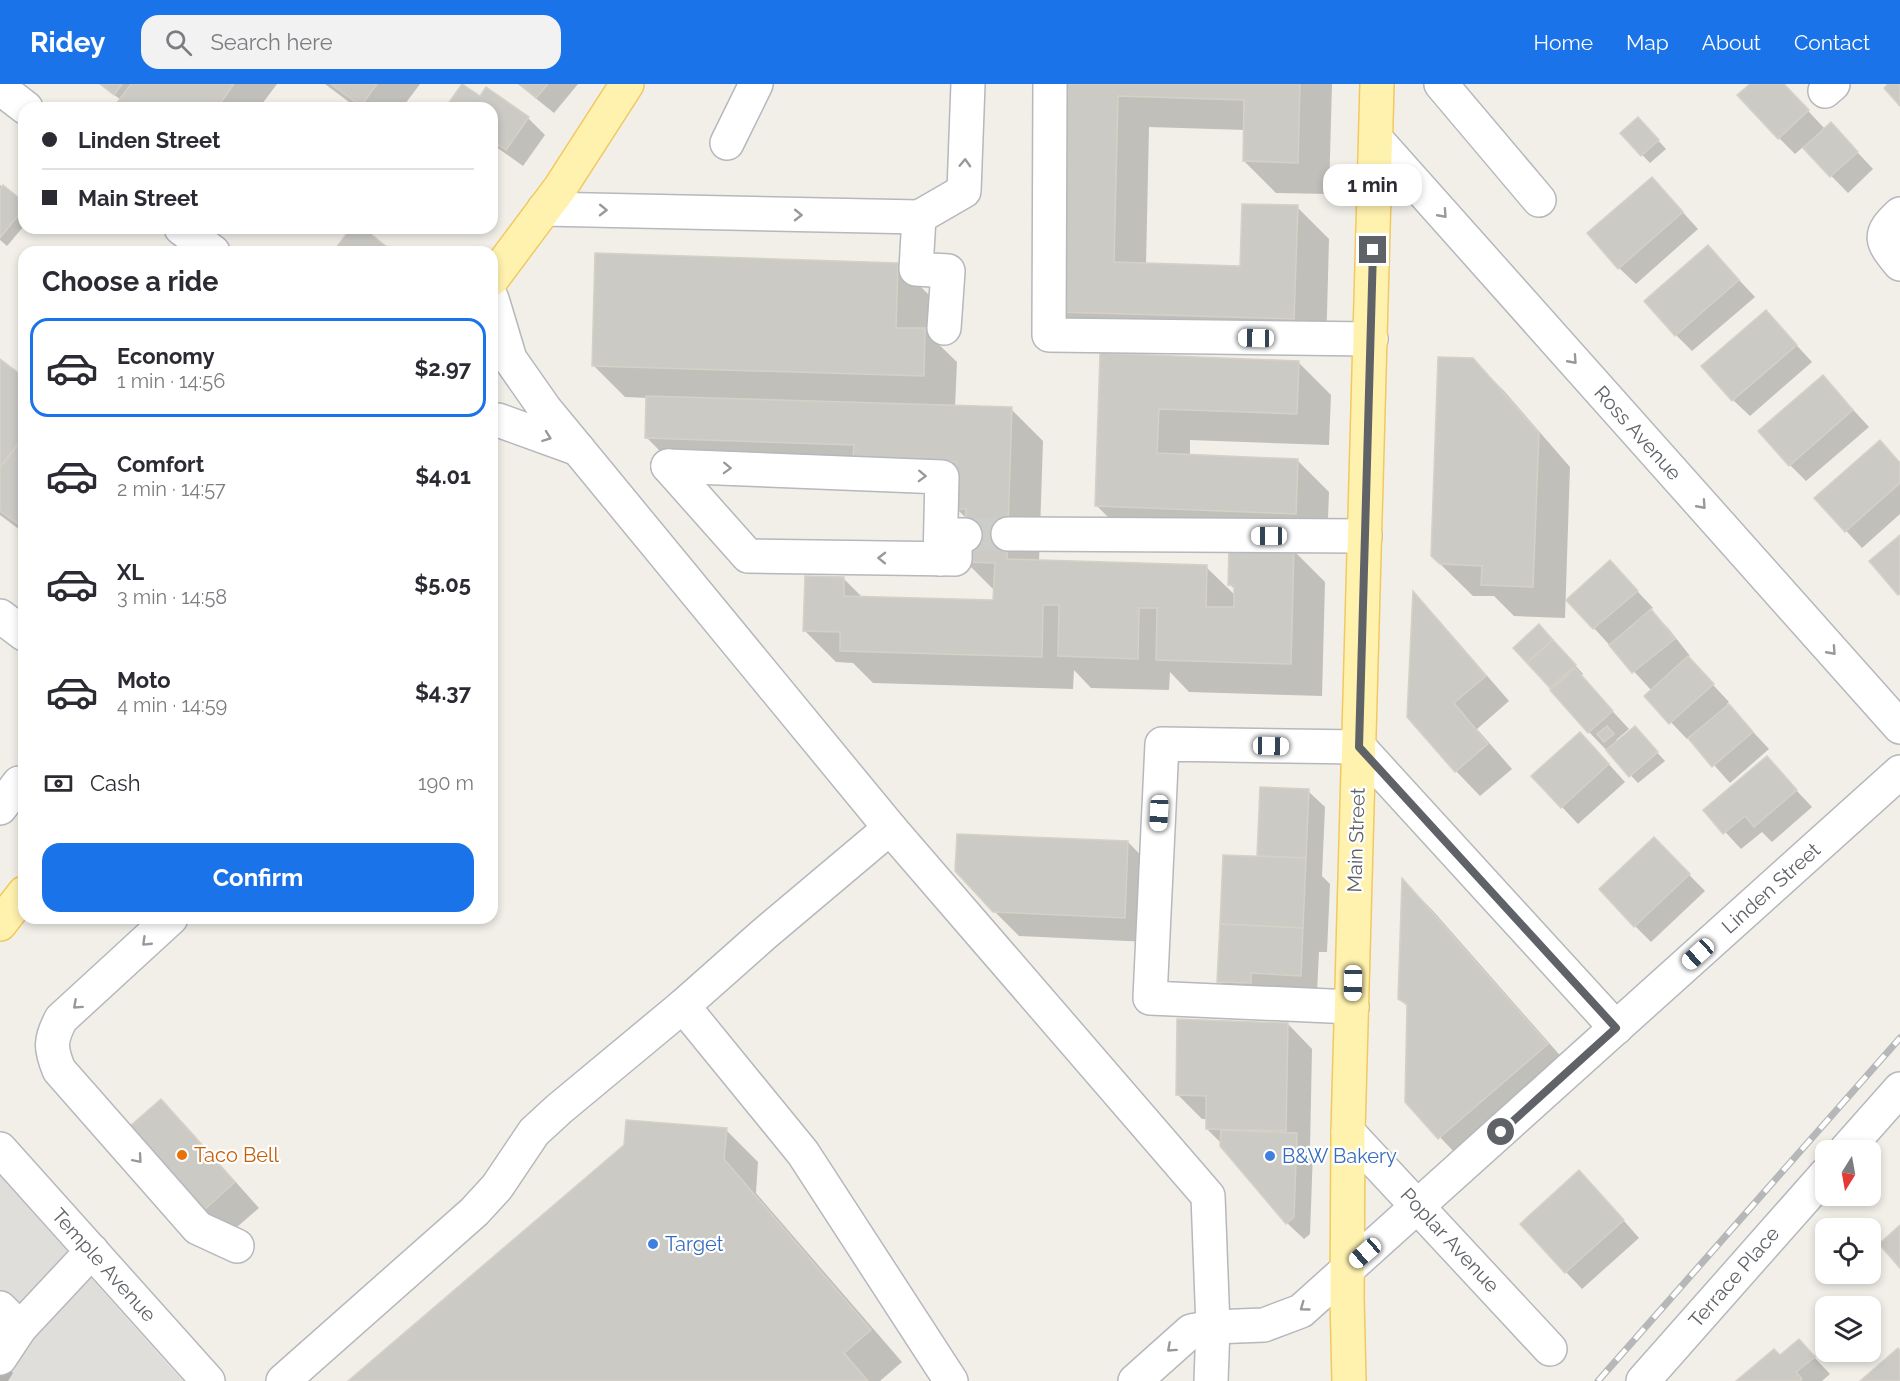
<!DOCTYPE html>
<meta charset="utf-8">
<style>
:root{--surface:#fff;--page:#f2f2f3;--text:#2b2b33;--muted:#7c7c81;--line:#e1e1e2;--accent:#1a73e8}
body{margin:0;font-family:Raleway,sans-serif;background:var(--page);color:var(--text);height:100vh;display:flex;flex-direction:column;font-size:22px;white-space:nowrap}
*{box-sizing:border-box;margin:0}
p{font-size:20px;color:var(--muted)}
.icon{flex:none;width:33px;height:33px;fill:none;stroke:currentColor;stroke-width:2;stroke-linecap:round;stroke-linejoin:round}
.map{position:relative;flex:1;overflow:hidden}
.drawer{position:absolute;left:18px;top:162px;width:480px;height:678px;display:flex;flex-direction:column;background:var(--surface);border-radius:18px;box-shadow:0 3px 9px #0003}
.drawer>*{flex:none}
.hud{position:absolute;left:18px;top:18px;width:480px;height:132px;border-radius:18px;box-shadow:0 3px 9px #0003;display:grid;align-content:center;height:132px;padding:0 24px;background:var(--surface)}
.needle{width:39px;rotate:191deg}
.fabs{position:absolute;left:1815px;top:1056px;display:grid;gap:12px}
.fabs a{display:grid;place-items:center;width:66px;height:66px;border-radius:12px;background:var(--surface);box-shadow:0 3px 9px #0003;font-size:30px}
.end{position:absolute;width:27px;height:27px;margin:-14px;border:8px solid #5f6368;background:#fff;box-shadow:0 0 0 3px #fff}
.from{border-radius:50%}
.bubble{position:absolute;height:42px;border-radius:18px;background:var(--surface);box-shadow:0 3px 9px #0003;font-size:20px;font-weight:700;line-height:42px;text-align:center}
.car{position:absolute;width:18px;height:36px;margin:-18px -9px;border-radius:8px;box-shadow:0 0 4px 2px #0007;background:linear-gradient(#fff 24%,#345 0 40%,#fff 0 76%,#345 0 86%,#fff 0)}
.hud b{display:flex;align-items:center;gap:21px;height:57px;font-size:22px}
.hud b+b{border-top:2px solid var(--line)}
.hud i{width:15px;height:15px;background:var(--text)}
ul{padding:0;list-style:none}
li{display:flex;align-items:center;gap:18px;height:99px;margin:0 12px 9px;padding:0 12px;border:3px solid transparent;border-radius:18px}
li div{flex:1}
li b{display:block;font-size:22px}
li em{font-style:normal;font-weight:700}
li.selected{border-color:var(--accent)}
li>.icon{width:54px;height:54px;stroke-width:1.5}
h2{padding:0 24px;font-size:27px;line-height:72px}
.pay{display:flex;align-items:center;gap:15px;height:66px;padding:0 24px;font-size:22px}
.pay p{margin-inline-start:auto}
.button{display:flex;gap:12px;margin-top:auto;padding:12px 24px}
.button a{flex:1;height:69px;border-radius:18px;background:var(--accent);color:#fff;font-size:24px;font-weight:700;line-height:69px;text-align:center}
header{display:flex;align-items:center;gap:36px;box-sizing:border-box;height:84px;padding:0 30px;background:var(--accent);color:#fff}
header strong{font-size:28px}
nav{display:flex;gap:33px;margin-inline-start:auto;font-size:21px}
.search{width:420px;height:54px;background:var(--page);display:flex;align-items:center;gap:15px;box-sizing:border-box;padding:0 21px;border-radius:18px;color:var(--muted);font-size:22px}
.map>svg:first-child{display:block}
.industrial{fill:#e0deda}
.shadow{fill:#0003}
.building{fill:#cccac5;stroke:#d6d1c6;stroke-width:1.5}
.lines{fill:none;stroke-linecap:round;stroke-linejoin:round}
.minor-tunnel{stroke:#ccccc8;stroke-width:33;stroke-dasharray:33 16;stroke-linecap:butt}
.minor-casing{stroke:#b5b8bc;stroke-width:36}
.major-casing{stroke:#f2c960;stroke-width:36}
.minor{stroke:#fff;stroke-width:33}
.major{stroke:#fff2af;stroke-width:33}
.rail-casing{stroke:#b6b7b8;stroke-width:7}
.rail{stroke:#fff;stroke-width:4.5;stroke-dasharray:14;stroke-linecap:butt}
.oneway{stroke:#979a9d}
.route{stroke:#5f6368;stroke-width:8}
.food-dot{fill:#e8710a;stroke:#fff;stroke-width:2}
.shop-dot{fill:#3f7fe0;stroke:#fff;stroke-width:2}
.labels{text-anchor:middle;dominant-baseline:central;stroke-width:4.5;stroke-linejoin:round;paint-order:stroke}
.street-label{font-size:20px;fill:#5f6368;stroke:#fff}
.food-label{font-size:20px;fill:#c56008;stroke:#fff;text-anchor:start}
.shop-label{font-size:20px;fill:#366cbe;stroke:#fff;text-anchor:start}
</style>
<header>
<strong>Ridey</strong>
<div class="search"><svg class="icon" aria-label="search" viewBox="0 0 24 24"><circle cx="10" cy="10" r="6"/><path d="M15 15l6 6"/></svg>Search here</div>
<nav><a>Home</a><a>Map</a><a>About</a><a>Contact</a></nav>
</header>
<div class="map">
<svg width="1900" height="1297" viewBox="0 0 1900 1297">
<rect width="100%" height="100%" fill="#f1efe8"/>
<path class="industrial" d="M0,1092L183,1297H0Z"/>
<g class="shadow">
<path d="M100,0H277L259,24H115L121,16Z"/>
<path d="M325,0H420L402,24H357Z"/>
<path d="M518,0H578L554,29Z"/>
<path d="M1066,0H1332L1329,110L1276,109L1244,77L1245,46L1149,43L1146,181L1241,183L1297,123L1329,155L1326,267L1091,260L1059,228Z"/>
<path d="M1752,0H1783L1825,45L1847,57L1873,85L1848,109L1803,63L1795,70L1779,54Z"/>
<path d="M486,5L528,34L545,51L523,82L492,60V24H447L480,14Z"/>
<path d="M1646,43L1666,65L1650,79L1622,50Z"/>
<path d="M0,101L24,120V142L7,162L0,156Z"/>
<path d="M1668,112L1698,145L1636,200L1619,184Z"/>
<path d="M1708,163L1755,213L1692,267L1676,251Z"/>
<path d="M898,180L930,212L928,250L957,278L955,323L1011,325L1043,357L1039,478L1206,483L1236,512V506L1230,501L1293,466L1325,498L1322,612L1189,608L1170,588L1169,606L1091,604L1074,586L1073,605L873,599L853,579L836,578L804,546L843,494L863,514L995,518V507L966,478L967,435L956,424V408L678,385L646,353L648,314L625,313L593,281Z"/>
<path d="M1766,228L1812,278L1750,332L1733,316Z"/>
<path d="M1102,271L1299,279L1331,311L1329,361L1190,356V372L1297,376L1329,408L1327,461L1128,453L1096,421Z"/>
<path d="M1473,276L1505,308L1570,383L1565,534L1514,532L1494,512H1473L1432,472Z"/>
<path d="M0,277L24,296V449L0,431Z"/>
<path d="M1823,293L1869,343L1806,397L1790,381Z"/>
<path d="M1900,379V430L1862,464L1816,414Z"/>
<path d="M1610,478L1653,524L1650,526L1668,544L1690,572L1688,574L1729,618L1727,620L1769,665L1730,699L1689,653L1687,655L1646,612L1652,607L1568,516Z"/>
<path d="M1414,511L1437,534L1509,617L1477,645L1512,685L1480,712L1456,687Z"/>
<path d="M1547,550L1583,590L1580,592L1629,645L1616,656L1618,658L1642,652L1665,677L1638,699L1589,648L1515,564Z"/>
<path d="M1596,666L1625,698L1578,740L1533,692Z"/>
<path d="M1766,674L1812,723L1772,758L1762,748L1741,765L1705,726Z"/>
<path d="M1261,704L1308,707L1325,723L1322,792L1330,800L1327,868H1319L1317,908L1235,914L1219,897L1259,774Z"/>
<path d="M1654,755L1705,807L1651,858L1635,842Z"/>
<path d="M1128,758L1152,783L1149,858L1019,852L994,827Z"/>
<path d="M1404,797L1434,828L1579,993L1471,1086L1407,1018L1408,923L1399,914Z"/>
<path d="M1288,940L1312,965L1310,1064L1313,1067L1310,1150L1304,1155L1287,1139L1221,1059L1207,1045V1035H1202L1177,1010Z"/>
<path d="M161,1017L186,1042L259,1124L229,1150L204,1126Z"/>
<path d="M726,1046L758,1078L756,1109L902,1278L880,1297H351Z"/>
<path d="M1596,1105L1639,1154L1582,1205L1566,1188Z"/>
<path d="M1799,1257L1830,1290L1822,1297H1739L1780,1273Z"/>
<path d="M0,1276L13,1289L8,1297H0Z"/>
</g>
<g class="building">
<path d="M100,0H122L114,11Z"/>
<path d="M131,0H234L217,24H113Z"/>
<path d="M331,0H377L361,22Z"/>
<path d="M462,0L480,12L486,3L529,33L506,66L492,57V24H445Z"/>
<path d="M520,0H548L536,14Z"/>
<path d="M1064,0H1300L1298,79L1243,77L1244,16L1118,12L1114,178L1240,182L1242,120L1298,121L1294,235L1058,228Z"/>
<path d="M1750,0H1784L1809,26L1778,55L1737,11Z"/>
<path d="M1888,0H1900V22L1884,4Z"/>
<path d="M1638,33L1659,56L1641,72L1620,49Z"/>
<path d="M1831,38L1858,68L1830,93L1803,64Z"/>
<path d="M1652,93L1683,128L1618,185L1587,149Z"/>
<path d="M3,101L24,118V124L0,154V106Z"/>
<path d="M351,144H363L393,168H333Z"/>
<path d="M1708,161L1739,196L1675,252L1644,217Z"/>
<path d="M595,169L898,179L896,244H925L924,292L592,282Z"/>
<path d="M1766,226L1797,261L1732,317L1701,282Z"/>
<path d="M1100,269L1299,277L1297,330L1159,325L1157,369L1298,375L1296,430L1095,422Z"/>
<path d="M1438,273L1473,274L1539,349L1533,503L1481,501L1482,482L1440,480L1431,472Z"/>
<path d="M0,275L24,293V352L0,384Z"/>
<path d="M1823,291L1853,326L1789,382L1758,347Z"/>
<path d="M646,312L1012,323L1007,475L1207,481L1206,523H1234V501H1228L1229,463L1294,464L1291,580L1156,576L1157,524H1139L1138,575L1058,572L1059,521H1043L1042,573L840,567V548L803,547L805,492L844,493V512L993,516L995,479L964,478L966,425H954L956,378L853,375L854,361L645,354Z"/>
<path d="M24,352V444L0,427V384Z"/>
<path d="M1880,356L1900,379V399L1845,448L1814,414Z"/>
<path d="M1900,451V510L1898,511L1869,477Z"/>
<path d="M1610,476L1638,507L1593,545L1566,516Z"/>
<path d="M1413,507L1486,592L1454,619L1488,660L1455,688L1407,633Z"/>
<path d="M1651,525L1675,555L1632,589L1609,561Z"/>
<path d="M1539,540L1553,556L1527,579L1513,564Z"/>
<path d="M1553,556L1576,581L1550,604L1527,579Z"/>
<path d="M1688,572L1714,600L1669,640L1644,612Z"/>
<path d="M1575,584L1613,627L1588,649L1550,606Z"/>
<path d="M1729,620L1753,648L1712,683L1688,654Z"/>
<path d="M1607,642L1614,650L1604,658L1597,650Z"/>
<path d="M1635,642L1658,668L1629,693L1606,666Z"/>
<path d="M1580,648L1609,680L1561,724L1531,692Z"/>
<path d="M1767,672L1797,706L1754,743L1745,732L1723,750L1703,726Z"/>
<path d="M1260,703L1309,705L1306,774L1257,772Z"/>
<path d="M957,750L1128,757L1125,834L993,828L955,787Z"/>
<path d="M1654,753L1690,790L1634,843L1599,805Z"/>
<path d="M1223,771L1306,774L1303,844L1220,840Z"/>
<path d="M1402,794L1548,960L1438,1055L1405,1018L1407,920L1398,915Z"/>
<path d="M1220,840L1303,844L1301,892L1251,889V899L1217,898Z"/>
<path d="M1177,935L1288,939L1286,1047L1206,1045V1012L1176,1011Z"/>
<path d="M161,1015L235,1098L203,1127L129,1043Z"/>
<path d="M626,1036L727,1044L724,1075L871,1246L844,1269L868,1297H348L624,1061Z"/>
<path d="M1221,1046L1297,1049L1294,1133L1286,1140L1220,1062Z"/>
<path d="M1579,1086L1624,1136L1565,1189L1520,1140Z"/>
<path d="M1900,1141V1184L1879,1160Z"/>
<path d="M1799,1255L1815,1273L1796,1288L1802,1295L1800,1297H1736L1774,1265L1780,1271Z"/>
<path d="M1898,1264L1900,1267V1297H1860Z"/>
</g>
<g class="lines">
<path class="minor-tunnel" d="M965,451L1008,450"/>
<g class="minor-casing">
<g id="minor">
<path d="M1050,0L1049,251L1371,255"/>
<path d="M1441,0L1539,116"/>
<path d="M0,4L26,24"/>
<path d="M1825,7L1833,0"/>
<path d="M1376,55L1900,643"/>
<path d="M727,59L756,0"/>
<path d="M544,125L919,133L964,107L968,0"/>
<path d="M1900,130C1877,151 1881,157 1900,180"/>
<path d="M919,133L916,185L948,187L944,244"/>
<path d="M181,144L213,168"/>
<path d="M492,215L510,275L545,325L578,365L498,336H492"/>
<path d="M578,365L890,744"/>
<path d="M668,382L748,472L955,475V451H965"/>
<path d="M668,382L942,393L940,475"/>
<path d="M1008,450L1365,452"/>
<path d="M0,532L24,550"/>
<path d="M0,724L19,699L24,701"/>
<path d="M171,834L61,935C50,956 50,964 59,986L198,1144L237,1162"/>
<path d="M1352,923L1150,914L1162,660L1359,663L1616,944"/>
<path d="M1348,1048L1550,1265"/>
<path d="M0,1065L208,1297"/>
<path d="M1846,1066L1900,1005"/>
<path d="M0,1224L20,1244L92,1167"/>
<path d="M0,1274L20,1244"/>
<path d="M283,1297L474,1128L497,1103L534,1048L559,1025L683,922"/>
<path d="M951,1297L803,1069L683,922L763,851L890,744L1208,1112L1213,1243L1211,1297"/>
<path d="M1135,1297L1191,1247L1213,1243L1264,1241L1301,1227L1900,688"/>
<path d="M1643,1297L1826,1090"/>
</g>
</g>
<g class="major-casing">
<g id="major">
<path d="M492,195L560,104L627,0"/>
<path d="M0,840L24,809"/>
<path d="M1349,1297L1347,1214L1348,1048L1377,0"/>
</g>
</g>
<use href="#minor" class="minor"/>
<use href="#major" class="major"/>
<g class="rail-casing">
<path id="rail" d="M1598,1297L1900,954"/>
</g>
<use href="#rail" class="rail"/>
</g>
<defs><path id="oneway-chevron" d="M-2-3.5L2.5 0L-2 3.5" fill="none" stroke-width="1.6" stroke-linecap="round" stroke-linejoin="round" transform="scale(1.5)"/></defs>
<g class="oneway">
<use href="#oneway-chevron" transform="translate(965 79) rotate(-88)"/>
<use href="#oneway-chevron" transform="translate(603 126) rotate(1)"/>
<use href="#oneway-chevron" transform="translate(1443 130) rotate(48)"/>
<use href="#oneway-chevron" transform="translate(798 131) rotate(1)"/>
<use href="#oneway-chevron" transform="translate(1573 276) rotate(48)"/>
<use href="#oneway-chevron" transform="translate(547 353) rotate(20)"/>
<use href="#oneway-chevron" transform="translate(727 384) rotate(2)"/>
<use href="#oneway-chevron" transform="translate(922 392) rotate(2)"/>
<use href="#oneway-chevron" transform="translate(1702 421) rotate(48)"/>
<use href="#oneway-chevron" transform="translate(882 474) rotate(-179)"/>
<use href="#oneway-chevron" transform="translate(1832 567) rotate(48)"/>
<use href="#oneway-chevron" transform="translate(146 858) rotate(136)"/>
<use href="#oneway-chevron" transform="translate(77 921) rotate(138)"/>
<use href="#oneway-chevron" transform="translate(138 1075) rotate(49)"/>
<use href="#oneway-chevron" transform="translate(1304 1223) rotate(144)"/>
<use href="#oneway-chevron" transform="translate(1171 1264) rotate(138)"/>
</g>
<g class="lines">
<path class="route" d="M1373,166L1359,663L1616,944L1501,1048"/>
</g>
<circle class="food-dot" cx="182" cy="1071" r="6"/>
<g class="shop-dot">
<circle cx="1270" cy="1072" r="6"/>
<circle cx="653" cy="1160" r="6"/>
</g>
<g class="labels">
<g class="street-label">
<text transform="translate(1638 349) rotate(48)">Ross Avenue</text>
<text transform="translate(1356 756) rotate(-88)">Main Street</text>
<text transform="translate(1771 804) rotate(-42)">Linden Street</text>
<text transform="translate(1450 1156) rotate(47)">Poplar Avenue</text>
<text transform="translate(104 1181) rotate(48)">Temple Avenue</text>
<text transform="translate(1734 1193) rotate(-49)">Terrace Place</text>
</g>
<g class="food-label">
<text x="194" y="1071">Taco Bell</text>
</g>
<g class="shop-label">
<text x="1282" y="1072">B&amp;W Bakery</text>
<text x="665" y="1160">Target</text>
</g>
</g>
</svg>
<div class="fabs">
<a><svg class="needle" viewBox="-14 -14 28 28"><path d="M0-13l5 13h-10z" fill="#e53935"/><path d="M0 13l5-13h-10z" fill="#7c7c81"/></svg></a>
<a><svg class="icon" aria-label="locate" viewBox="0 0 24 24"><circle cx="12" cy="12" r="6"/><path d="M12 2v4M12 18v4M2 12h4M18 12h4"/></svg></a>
<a><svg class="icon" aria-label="layers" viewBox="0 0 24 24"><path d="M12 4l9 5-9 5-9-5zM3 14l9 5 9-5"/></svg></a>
</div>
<i class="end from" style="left:1501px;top:1048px"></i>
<i class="end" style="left:1373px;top:166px"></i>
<div class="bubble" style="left:1323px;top:80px;width:99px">1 min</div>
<i class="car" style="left:1256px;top:254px;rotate:271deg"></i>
<i class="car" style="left:1269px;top:452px;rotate:270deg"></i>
<i class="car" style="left:1271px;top:662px;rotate:91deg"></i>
<i class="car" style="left:1159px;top:729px;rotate:183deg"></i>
<i class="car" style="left:1698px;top:870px;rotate:228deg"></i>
<i class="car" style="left:1353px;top:899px;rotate:181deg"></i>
<i class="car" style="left:1365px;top:1169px;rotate:229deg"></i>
<div class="hud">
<b><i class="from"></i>Linden Street</b>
<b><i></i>Main Street</b>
</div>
<section class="drawer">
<h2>Choose a ride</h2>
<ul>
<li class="selected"><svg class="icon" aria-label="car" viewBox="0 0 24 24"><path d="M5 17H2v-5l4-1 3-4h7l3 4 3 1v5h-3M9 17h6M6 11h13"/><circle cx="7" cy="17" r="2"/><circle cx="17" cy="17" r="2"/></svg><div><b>Economy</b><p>1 min · 14:56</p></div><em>$2.97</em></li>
<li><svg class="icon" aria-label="car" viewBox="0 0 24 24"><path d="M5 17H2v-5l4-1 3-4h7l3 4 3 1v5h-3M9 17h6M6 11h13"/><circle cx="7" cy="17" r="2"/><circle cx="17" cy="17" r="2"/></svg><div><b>Comfort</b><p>2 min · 14:57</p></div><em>$4.01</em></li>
<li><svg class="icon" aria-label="car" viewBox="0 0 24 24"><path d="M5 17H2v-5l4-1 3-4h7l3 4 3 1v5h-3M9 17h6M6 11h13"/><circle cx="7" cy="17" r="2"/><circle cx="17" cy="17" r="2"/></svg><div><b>XL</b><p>3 min · 14:58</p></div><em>$5.05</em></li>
<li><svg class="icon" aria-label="car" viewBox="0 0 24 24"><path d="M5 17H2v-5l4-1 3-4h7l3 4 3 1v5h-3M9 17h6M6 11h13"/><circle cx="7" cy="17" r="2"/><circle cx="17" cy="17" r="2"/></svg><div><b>Moto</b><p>4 min · 14:59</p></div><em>$4.37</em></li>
</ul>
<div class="pay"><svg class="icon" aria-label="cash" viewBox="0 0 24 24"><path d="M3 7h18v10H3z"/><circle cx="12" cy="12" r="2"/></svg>Cash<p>190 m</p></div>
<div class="button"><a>Confirm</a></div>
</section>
</div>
